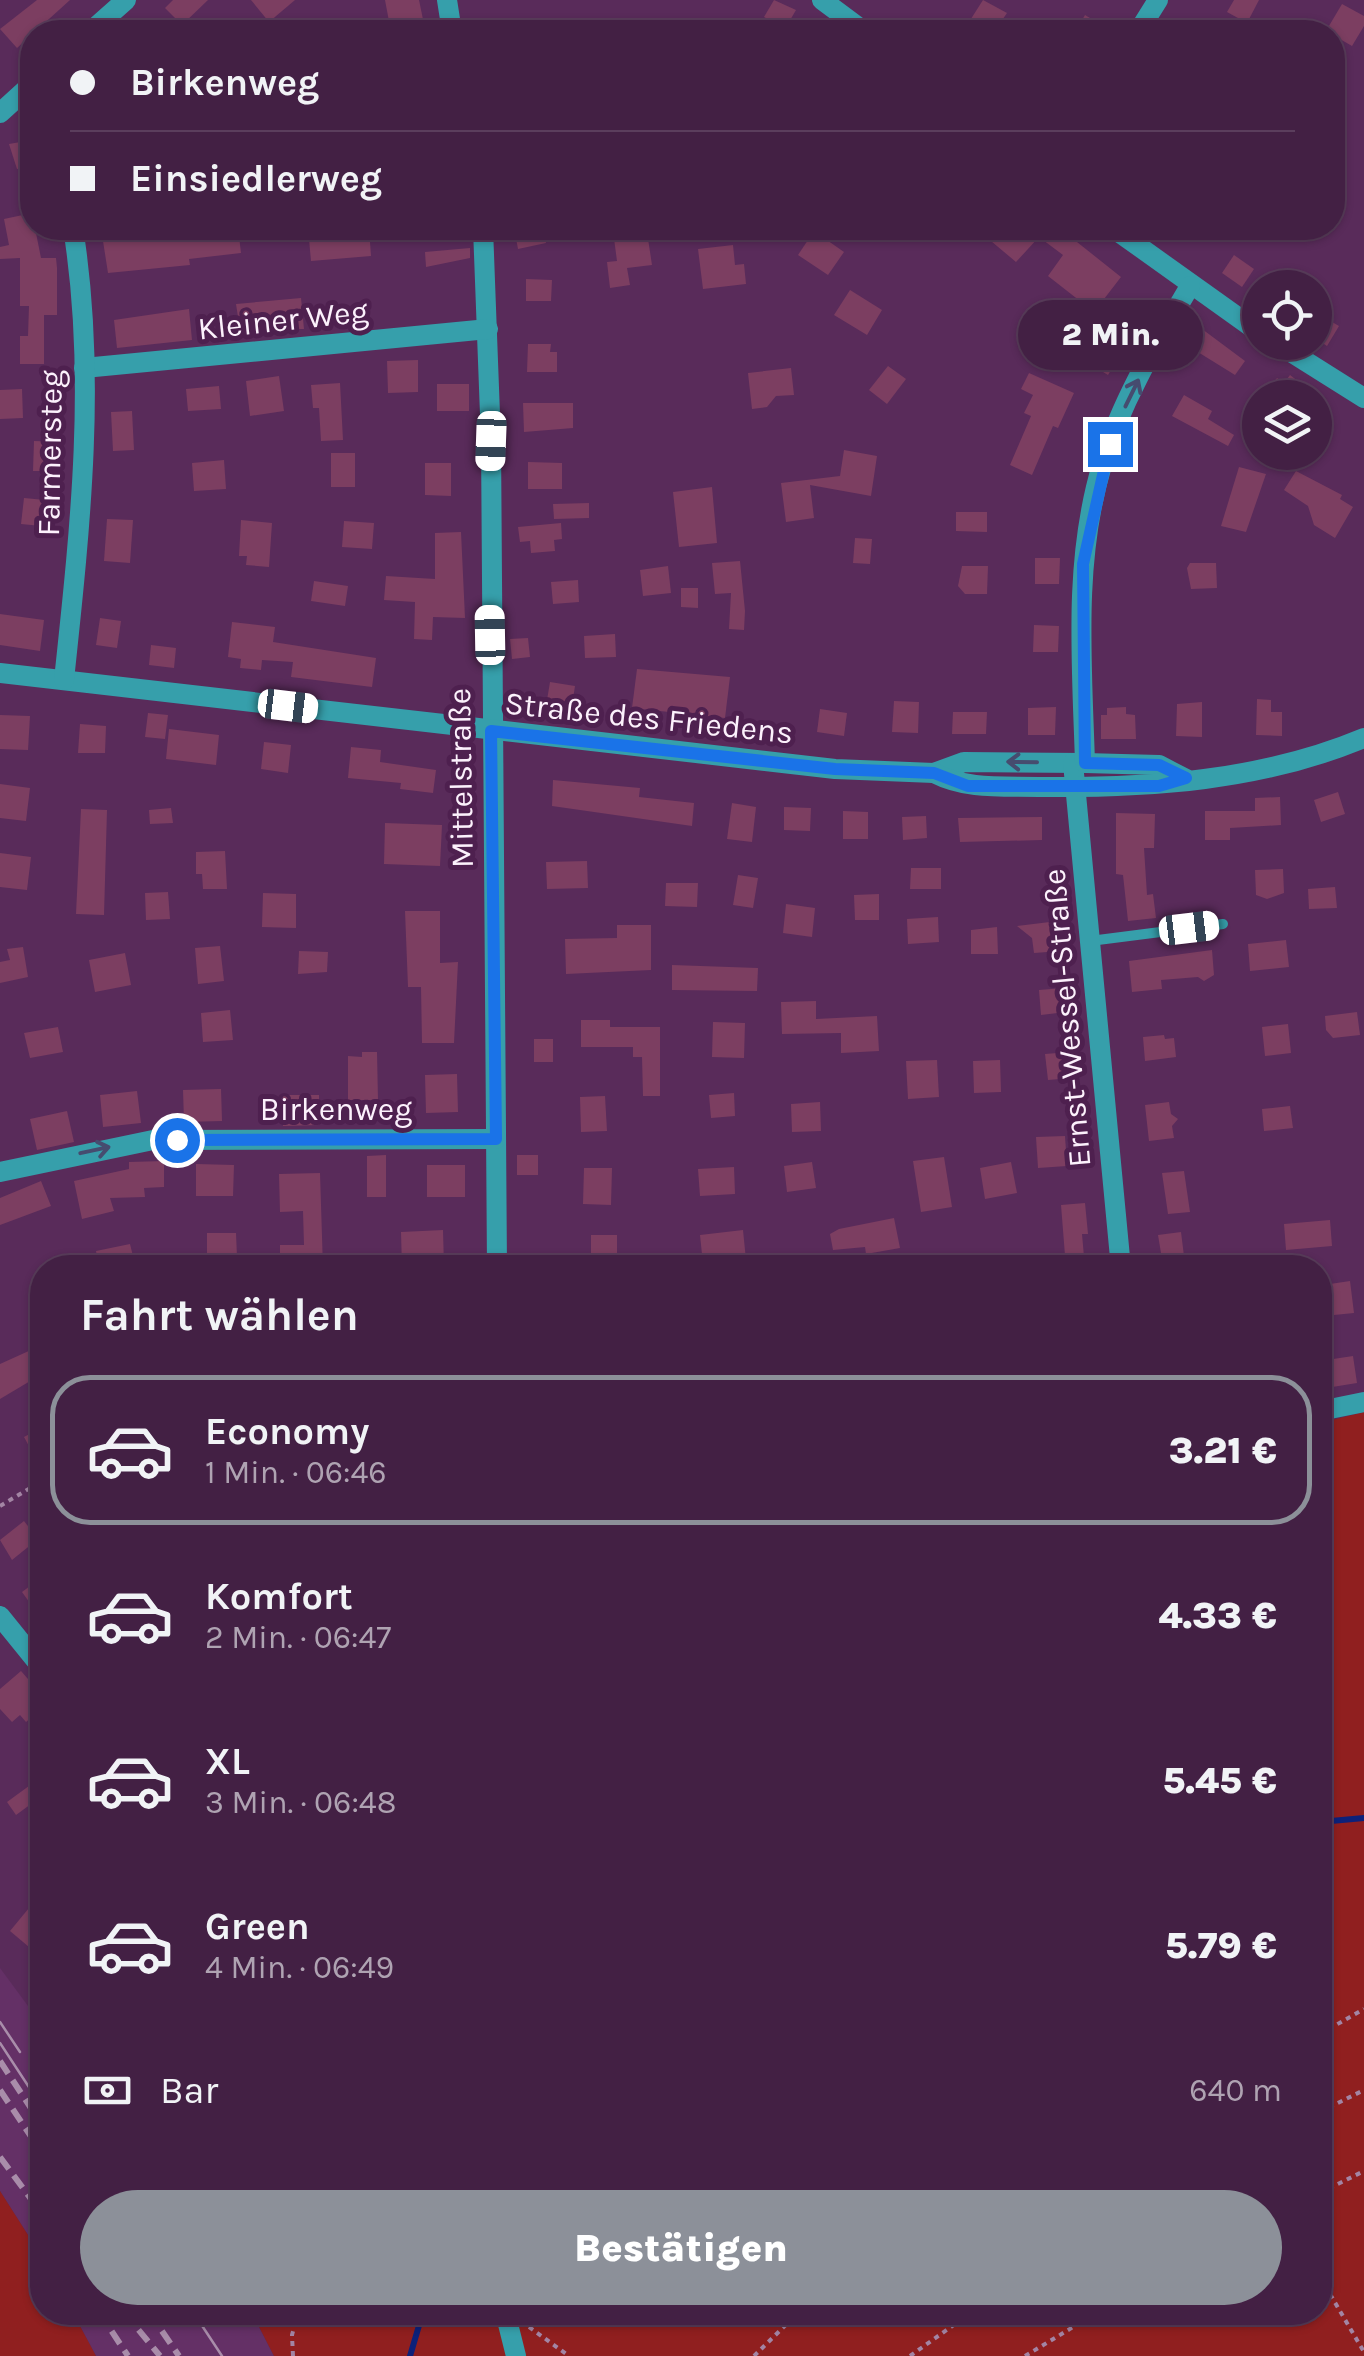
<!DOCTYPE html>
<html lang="de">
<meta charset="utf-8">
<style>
:root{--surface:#432044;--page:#4d2d4f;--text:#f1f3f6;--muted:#afa3b2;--line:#5b3e5d;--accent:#8c9099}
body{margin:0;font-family:Karla,sans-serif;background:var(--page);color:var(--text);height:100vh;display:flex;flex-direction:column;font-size:38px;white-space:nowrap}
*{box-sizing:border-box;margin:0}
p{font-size:32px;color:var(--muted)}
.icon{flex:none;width:55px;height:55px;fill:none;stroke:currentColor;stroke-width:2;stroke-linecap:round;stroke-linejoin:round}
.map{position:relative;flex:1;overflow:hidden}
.panel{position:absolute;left:30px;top:1255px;width:1302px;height:1070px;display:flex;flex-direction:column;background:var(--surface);border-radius:40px;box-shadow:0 2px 8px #0004,0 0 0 2px var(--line)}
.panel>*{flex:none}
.banner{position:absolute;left:20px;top:20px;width:1325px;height:220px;border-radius:40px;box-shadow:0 2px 8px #0004,0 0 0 2px var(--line);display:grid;align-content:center;height:220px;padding:0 50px;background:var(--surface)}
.buttons{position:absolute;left:1242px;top:270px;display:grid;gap:20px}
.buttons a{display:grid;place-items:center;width:90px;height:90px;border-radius:50%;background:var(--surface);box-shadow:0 2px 8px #0004,0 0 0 2px var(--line);font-size:50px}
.end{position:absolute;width:45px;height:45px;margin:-22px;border:12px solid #1a73e8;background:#fff;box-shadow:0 0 0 5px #fff}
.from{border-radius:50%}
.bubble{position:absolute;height:70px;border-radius:35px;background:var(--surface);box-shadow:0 2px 8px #0004,0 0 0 2px var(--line);font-size:32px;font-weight:800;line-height:70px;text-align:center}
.car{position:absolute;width:30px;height:60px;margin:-30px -15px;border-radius:12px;box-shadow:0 0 8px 2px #0007;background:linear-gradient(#fff 24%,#345 0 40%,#fff 0 76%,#345 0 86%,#fff 0)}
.banner b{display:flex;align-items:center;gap:35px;height:95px;font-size:38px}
.banner b+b{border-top:2px solid var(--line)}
.banner i{width:25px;height:25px;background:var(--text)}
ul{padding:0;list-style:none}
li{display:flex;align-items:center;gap:30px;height:150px;margin:0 20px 15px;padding:0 30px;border:5px solid transparent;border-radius:40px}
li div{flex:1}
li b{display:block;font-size:38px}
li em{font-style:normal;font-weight:800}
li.selected{border-color:var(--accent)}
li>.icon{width:90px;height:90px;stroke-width:1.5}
h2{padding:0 50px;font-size:45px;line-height:120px}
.pay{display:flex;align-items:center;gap:25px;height:110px;padding:0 50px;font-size:38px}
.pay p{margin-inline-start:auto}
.primary-button{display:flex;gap:20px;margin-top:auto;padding:20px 50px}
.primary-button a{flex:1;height:115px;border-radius:60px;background:var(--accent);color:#fff;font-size:40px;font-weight:800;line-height:115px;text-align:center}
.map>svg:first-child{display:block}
.built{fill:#643066}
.green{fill:#901f1f}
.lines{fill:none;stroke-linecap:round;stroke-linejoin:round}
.stream{stroke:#0d217a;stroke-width:6}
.building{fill:#7c3e61}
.path{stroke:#a385a4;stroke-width:4;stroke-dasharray:5 5;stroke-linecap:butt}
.service{stroke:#369fab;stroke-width:10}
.minor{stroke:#369fab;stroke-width:20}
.tram{stroke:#a98daa;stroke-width:2.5}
.rail{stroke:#a98daa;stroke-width:6;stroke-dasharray:15 8;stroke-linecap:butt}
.oneway{stroke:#464c6f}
.route{stroke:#1a73e8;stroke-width:12}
.labels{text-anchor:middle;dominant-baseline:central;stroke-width:10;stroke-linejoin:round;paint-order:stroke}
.street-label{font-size:32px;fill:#fcf1fc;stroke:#4e204f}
</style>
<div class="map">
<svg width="1364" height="2356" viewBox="0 0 1364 2356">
<rect width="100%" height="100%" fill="#592b5a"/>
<g class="built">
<path d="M0,1968L42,2025V2257L0,2191Z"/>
<path d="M73,2313H252L274,2356H96Z"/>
</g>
<g class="green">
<path d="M1364,1412V2356H274L252,2313L292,2319L295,2312H1320V1423Z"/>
<path d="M0,2191L42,2257V2312L73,2313L96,2356H0Z"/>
</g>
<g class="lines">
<g class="stream">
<path d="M1320,1822L1364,1818"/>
<path d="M410,2356L423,2312"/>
</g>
</g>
<g class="building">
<path d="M37,0H70L17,48L0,29Z"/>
<path d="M173,0H208L182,25L165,8Z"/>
<path d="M251,0H295L269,22Z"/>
<path d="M385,0H419L425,29L391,32Z"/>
<path d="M774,0L796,10L785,29L764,17Z"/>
<path d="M983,0L1007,13L994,32H985L969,22Z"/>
<path d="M1234,0H1259L1247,23L1227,12Z"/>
<path d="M1342,4L1364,16V26L1352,46L1326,31Z"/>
<path d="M1085,15L1113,32H1075Z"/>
<path d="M32,140V166L17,169L9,144Z"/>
<path d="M32,213L41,258H56L57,268V315H44V364H20V336H28L29,306H20V258L0,259V247L9,245L4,219Z"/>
<path d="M210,228H238L241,253L189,259L190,265L108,273L103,241Z"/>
<path d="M308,228H369L371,256L311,261Z"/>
<path d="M514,228H543L546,243L518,249Z"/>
<path d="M991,228H1072L1082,235L1077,242L1121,277L1094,312L1048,276L1063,255L1039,237L1016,262L985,236Z"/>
<path d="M635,229L636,233L647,232L652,265L627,268L630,285L610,288L607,262L617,261L613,231Z"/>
<path d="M814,231L844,252L828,275L798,255Z"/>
<path d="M733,245L735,265L744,264L746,284L703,289L698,249Z"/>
<path d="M470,248V258L426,267L425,252Z"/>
<path d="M1234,255L1254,269L1242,287L1222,273Z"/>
<path d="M526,279L552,280L551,301H526Z"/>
<path d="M850,290L882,310L867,335L834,315Z"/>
<path d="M301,298L304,329L240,330L236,304Z"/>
<path d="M189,309L192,340L117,348L114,320Z"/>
<path d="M1315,312L1339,326L1327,346L1315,338Z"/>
<path d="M1096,320L1109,328L1102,340L1122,352L1108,375L1075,355Z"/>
<path d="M1198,326L1245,361L1235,375L1185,344Z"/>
<path d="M528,344H551L550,352H557V372H527Z"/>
<path d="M418,360V392L388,393L387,361Z"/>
<path d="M888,366L906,379L887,404L869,390Z"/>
<path d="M791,368L794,395L776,396L767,407L752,409L748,373Z"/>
<path d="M1029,373L1074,393L1058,428L1053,426L1032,475L1010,465L1031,416L1024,413L1033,395L1021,389Z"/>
<path d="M1290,375L1303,385L1297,392L1304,398H1262L1277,378L1284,383Z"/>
<path d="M279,376L284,411L250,416L246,381Z"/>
<path d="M340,383L343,440L321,441L319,408H313L311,385Z"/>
<rect x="437" y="384" width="32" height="27"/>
<path d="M219,386L221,409L188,411L186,389Z"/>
<path d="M22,389L23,418L0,419V390Z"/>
<path d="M1184,395L1212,411L1208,419L1234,435L1228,446L1172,416Z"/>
<path d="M523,403H573V428L524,432Z"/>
<path d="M132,411L134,450L113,451L111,412Z"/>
<path d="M34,441L62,442L61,471H33Z"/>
<path d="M844,450L877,456L871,496L810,485L814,518L786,522L781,483L840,476Z"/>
<rect x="331" y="453" width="24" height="34"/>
<path d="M224,460L226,489L194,491L192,463Z"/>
<path d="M528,462L562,463V489H528Z"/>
<path d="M425,463H451V496L425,495Z"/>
<path d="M1239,467L1266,474L1246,532L1221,526Z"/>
<path d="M1296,471L1342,495L1340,499L1353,507L1335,538L1314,525L1308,506L1284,490Z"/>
<path d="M712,487L717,543L679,547L673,492Z"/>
<path d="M24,498L55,501L52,527L21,524Z"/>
<path d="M589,503V518L554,519L553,504Z"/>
<path d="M956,512H987V532L956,531Z"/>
<path d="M107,519L133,520L130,563L104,561Z"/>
<path d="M241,520L272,523L269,567L246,565L247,556H239Z"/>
<path d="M344,521L374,523L372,549L342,547Z"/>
<path d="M561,523L562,539L554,540L555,551L531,553L530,541L520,542L518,527Z"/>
<path d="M461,532L465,618L433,617L432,640L414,639L415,602L384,600L386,576L435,579V533Z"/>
<path d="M855,538L872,539L870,564L853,563Z"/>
<path d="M1035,558H1060L1059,584H1035Z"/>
<path d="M740,561L745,611L744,630L729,629L731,593L715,594L712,563Z"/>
<path d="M1190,563H1216L1217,588L1191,589L1187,568Z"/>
<path d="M668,566L671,593L643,596L640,570Z"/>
<path d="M962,566H988L987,594H965L958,586Z"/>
<path d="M578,580L579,602L553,604L551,582Z"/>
<path d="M314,581L348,586L345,606L311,601Z"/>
<path d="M681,588H698V608L681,607Z"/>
<path d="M0,614L44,620L40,651L0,645Z"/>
<path d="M100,618L121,621L117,648L96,645Z"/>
<path d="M232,622L275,627L273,642L376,658L372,687L291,677L293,662L262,660L261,670L240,668L241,659L228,657Z"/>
<path d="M1034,625L1059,626L1058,652H1033Z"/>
<path d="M615,634L616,657L585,658L584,636Z"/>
<path d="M528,638L530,657L512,659L510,639Z"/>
<path d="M151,645L176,648L174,668L149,665Z"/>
<path d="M637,669L730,677L725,718L632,708Z"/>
<path d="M550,682L575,686L571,712L555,710L557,701L547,700Z"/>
<path d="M1257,699L1271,700V712H1282V736L1256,735Z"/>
<path d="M894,701L919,702L918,733L892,732Z"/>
<path d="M1202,702V737L1176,736L1177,704Z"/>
<path d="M1056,707L1055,735H1028V708Z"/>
<path d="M1126,707V714L1135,715L1136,739H1101V715H1107V708Z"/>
<path d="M820,709L847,713L844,736L817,732Z"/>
<path d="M953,712H987L986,734H952Z"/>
<path d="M148,713L168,715L165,739L145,737Z"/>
<path d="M0,715L30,716L28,750L0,749Z"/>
<path d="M80,724L106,726L105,753H78Z"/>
<path d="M169,729L219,735L216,765L166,759Z"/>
<path d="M264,742L291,745L288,773L261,769Z"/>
<path d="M351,747L381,750L380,762L436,770L433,793L400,789L401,783L348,778Z"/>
<path d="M553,780L640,788L639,797L694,803L692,826L552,806Z"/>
<path d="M0,784L30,788L26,821L0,818Z"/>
<path d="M1338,792L1345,814L1321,822L1314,800Z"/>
<path d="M1280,797L1281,825L1230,828V840H1205V811H1255V798Z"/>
<path d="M732,803L756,807L752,842L727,839Z"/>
<path d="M784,807L811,808L810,831L784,830Z"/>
<path d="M171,808L173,823L150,824L149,810Z"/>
<path d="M81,809L107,810L104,915L76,914Z"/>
<path d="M843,811L868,812V839H843Z"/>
<path d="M1116,813L1155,814L1154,848H1144L1147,895L1153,894L1156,918L1128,921L1123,875L1116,874Z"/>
<path d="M926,816L927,838L903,840L902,817Z"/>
<path d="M1042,817V840L960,842L958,818Z"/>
<path d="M385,823L442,825L440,866L384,864Z"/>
<path d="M225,851L227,889H203L202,874H196V852Z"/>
<path d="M0,853L31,857L27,890L0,887Z"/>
<path d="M587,861L588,888L547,889L546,862Z"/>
<path d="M911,868H941V889H910Z"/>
<path d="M1283,869L1284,893L1267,899L1256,895L1255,870Z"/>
<path d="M738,875L758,878L753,908L733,905Z"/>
<path d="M666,883H698L697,907L665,906Z"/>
<path d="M1335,887L1337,908L1309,909L1308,889Z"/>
<path d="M168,892L170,919L146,920L145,893Z"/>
<path d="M263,893L296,894V928L262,927Z"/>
<path d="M879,894V920H855L854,895Z"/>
<path d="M786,904L815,908L812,937L783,933Z"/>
<path d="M405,911H440V963L458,962L454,1043H422L421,987H408Z"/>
<path d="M938,917L939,942L908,944L907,919Z"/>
<path d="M1058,921L1061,951L1034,953L1032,938L1017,926Z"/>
<path d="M617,925H651V970L566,974L565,939L617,938Z"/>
<path d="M997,927L998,954H971V930Z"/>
<path d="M1286,940L1289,967L1250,971L1248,944Z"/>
<path d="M220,946L224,981L198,984L195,948Z"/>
<path d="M23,947L28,977L0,983V962L10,960L7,949Z"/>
<path d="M1212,950L1214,975L1204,981L1198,977L1161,980L1162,989L1132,992L1129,961Z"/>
<path d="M299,951L328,952L327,972L298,974Z"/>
<path d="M125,953L131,985L95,992L89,960Z"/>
<path d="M672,965L758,968L757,991L672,990Z"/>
<path d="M1064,988L1066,1012L1041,1015L1039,990Z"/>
<path d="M816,1001V1019L877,1016L879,1051L841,1053V1033L782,1034L781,1002Z"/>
<path d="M230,1010L233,1040L203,1042L201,1013Z"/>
<path d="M1357,1012L1360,1035L1333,1038L1326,1030L1325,1016Z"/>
<path d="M581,1020H610V1027H660V1096H643L642,1057H633V1047H581Z"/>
<path d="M713,1022L745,1023L744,1058L712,1057Z"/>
<path d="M1288,1024L1291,1053L1265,1056L1262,1027Z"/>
<path d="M58,1027L63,1052L30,1058L24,1033Z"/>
<path d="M1164,1035L1165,1039L1174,1038L1176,1057L1145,1061L1143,1037Z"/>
<rect x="534" y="1039" width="19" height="23"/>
<path d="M362,1052H377L378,1100H348V1056L362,1057Z"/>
<path d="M1070,1052L1072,1078L1048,1080L1045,1054Z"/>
<path d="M937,1060L939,1097L908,1099L906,1061Z"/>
<path d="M1000,1060L1001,1092L974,1093L973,1061Z"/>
<path d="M457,1074L458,1112L426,1113L425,1075Z"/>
<path d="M221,1089L222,1121L184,1122L183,1090Z"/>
<path d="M137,1091L141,1123L103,1127L100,1095Z"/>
<path d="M734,1093L735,1116L711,1118L709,1095Z"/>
<path d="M283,1095H319V1125L283,1126Z"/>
<path d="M605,1096L607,1131L581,1132L580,1097Z"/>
<path d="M820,1102L821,1131L792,1132L791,1104Z"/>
<path d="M1169,1102L1171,1114L1178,1119L1172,1126L1174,1138L1149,1141L1145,1105Z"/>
<path d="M1290,1106L1293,1128L1264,1131L1262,1109Z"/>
<path d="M67,1111L74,1142L37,1150L30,1119Z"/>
<path d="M1065,1136L1067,1166L1038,1168L1036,1137Z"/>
<path d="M386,1155V1197H367V1156Z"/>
<rect x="517" y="1155" width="21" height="20"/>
<path d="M944,1157L952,1207L921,1212L913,1161Z"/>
<path d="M164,1161V1187L144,1188L145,1197L110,1198L114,1211L82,1219L74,1181L129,1169V1162Z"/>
<path d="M812,1162L816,1188L787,1192L784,1166Z"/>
<path d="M1011,1162L1017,1193L985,1199L980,1168Z"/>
<path d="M196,1164L234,1165L233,1196H196Z"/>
<rect x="427" y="1165" width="38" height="32"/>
<path d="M734,1167L735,1194L700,1196L698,1169Z"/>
<path d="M584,1168H612L611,1205L583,1204Z"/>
<path d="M1184,1171L1190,1212L1168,1214L1162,1173Z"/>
<path d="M320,1173L323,1268H280V1245H304L303,1211L280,1212L279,1174Z"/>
<path d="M41,1181L51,1206L0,1225V1198Z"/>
<path d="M1085,1203L1088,1234H1082L1085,1268H1066L1061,1205Z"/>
<path d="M894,1218L900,1248L866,1254L865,1247L833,1250L830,1234L839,1229Z"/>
<path d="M1330,1220L1332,1246L1286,1250L1284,1224Z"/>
<path d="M443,1230L444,1266L402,1268L401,1232Z"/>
<path d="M743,1230L746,1260L703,1264L700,1235Z"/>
<path d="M1181,1232L1184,1256L1162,1259L1158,1235Z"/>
<path d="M207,1233H236L237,1257L207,1258Z"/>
<rect x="591" y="1235" width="26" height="31"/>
<path d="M130,1244L136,1268H99L96,1251Z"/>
<path d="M1350,1281L1354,1313L1334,1315L1330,1284Z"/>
<path d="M42,1345V1374L0,1399V1364Z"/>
<path d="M1353,1356L1357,1383L1320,1389V1361Z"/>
<path d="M42,1427V1470L24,1437Z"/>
<path d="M24,1521L38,1539L12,1560L0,1540Z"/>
<path d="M42,1577V1620L22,1592Z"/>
<path d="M21,1671L42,1695V1708L26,1722L20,1715L12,1722L0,1709V1689Z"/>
<path d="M33,1783L42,1796L16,1815L7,1802Z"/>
<path d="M29,1908L42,1920V1958L10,1931Z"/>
</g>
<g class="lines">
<g class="path">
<path d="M0,1506L42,1481"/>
<path d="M1320,2034L1364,2009"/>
<path d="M1320,2112L1364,2090"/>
<path d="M1320,2193L1364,2171"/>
<path d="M1320,2277L1364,2352"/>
<path d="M529,2327L569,2356"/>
<path d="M293,2356L292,2335L298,2312"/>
<path d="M754,2356L799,2312"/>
<path d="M910,2356L972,2312"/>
<path d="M1025,2356L1098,2312"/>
</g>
<path class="service" d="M1090,941L1223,924"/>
<g class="minor">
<path d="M447,0L452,32"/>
<path d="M822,0L865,32"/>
<path d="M90,32L126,0"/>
<path d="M1138,32L1158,0"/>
<path d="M0,113L32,84"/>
<path d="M483,228L491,441L497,1268"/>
<path d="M1113,228L1260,333"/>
<path d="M1275,342L1364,398"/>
<path d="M84,368L488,329"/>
<path d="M0,673L835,769L934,773L964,762L1085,763L1159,765L1186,779"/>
<path d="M64,680C80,530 97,377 73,228"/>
<path d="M1073,763L1121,1268"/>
<path d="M1085,763C1082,664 1073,561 1102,465C1121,401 1157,342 1190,286"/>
<path d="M934,773C967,790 1003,786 1039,787C1150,788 1261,781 1364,738"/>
<path d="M0,1172L153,1140L496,1139"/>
<path d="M1320,1411L1364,1402"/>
<path d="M0,1616L42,1668"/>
<path d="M505,2312L516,2356"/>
</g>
<g class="tram">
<path d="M0,2022L20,2052"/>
<path d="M0,2043L42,2107"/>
<path d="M193,2312L222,2356"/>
</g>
<g class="rail">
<path d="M0,2061L42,2125"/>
<path d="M0,2090L42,2153"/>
<path d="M0,2157L42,2214"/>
<path d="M99,2312L128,2356"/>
<path d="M124,2312L160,2356"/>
<path d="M149,2312L179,2356"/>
</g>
</g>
<defs><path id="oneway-shaft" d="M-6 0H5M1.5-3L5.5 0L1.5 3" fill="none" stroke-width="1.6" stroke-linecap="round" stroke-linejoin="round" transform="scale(2.5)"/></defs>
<g class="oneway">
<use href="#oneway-shaft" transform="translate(1132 393) rotate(-64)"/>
<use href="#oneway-shaft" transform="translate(1022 762) rotate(-179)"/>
<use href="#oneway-shaft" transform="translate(95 1150) rotate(-12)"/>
</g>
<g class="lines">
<path class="route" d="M177,1140L496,1139L491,731L835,769L934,773L968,786H1159L1186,778L1159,765L1085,763L1083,564L1110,444"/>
</g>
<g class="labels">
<g class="street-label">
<text transform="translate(283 320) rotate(-6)">Kleiner Weg</text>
<text transform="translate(50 453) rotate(-89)">Farmersteg</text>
<text transform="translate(649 718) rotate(6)">Straße des Friedens</text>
<text transform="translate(461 778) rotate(-91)">Mittelstraße</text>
<text transform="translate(1067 1018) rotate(-95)">Ernst-Wessel-Straße</text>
<text x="336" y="1109">Birkenweg</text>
</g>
</g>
</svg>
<div class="buttons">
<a><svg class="icon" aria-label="locate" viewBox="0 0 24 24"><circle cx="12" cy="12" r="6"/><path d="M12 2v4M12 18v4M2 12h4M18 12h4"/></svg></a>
<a><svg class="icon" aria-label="layers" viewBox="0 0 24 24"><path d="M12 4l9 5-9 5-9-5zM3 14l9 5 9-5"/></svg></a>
</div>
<i class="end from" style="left:177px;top:1140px"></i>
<i class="end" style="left:1110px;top:444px"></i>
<div class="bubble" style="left:1018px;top:300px;width:185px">2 Min.</div>
<i class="car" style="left:491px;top:441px;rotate:182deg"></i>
<i class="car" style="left:490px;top:635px;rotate:359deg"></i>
<i class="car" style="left:288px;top:706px;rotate:97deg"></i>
<i class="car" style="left:1189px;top:928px;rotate:83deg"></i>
<div class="banner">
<b><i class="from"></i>Birkenweg</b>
<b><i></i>Einsiedlerweg</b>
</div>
<section class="panel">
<h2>Fahrt wählen</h2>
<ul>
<li class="selected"><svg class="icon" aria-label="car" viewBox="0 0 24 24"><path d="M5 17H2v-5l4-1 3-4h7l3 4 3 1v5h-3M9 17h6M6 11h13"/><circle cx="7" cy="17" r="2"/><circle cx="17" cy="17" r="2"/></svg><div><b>Economy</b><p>1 Min. · 06:46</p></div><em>3.21 €</em></li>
<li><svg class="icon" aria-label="car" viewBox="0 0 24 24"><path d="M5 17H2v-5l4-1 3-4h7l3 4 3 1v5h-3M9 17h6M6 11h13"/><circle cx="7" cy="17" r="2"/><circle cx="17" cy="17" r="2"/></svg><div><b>Komfort</b><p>2 Min. · 06:47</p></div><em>4.33 €</em></li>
<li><svg class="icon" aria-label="car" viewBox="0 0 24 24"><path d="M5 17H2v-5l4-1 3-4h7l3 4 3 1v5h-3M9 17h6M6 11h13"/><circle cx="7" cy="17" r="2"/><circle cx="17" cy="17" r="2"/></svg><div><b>XL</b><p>3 Min. · 06:48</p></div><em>5.45 €</em></li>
<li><svg class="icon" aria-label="car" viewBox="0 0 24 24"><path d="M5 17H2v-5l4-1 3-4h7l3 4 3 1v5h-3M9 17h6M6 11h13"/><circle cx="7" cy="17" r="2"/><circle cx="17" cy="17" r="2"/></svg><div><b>Green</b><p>4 Min. · 06:49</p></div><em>5.79 €</em></li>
</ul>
<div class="pay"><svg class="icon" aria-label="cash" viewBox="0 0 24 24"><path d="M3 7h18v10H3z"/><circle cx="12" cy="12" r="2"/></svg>Bar<p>640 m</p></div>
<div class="primary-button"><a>Bestätigen</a></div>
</section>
</div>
